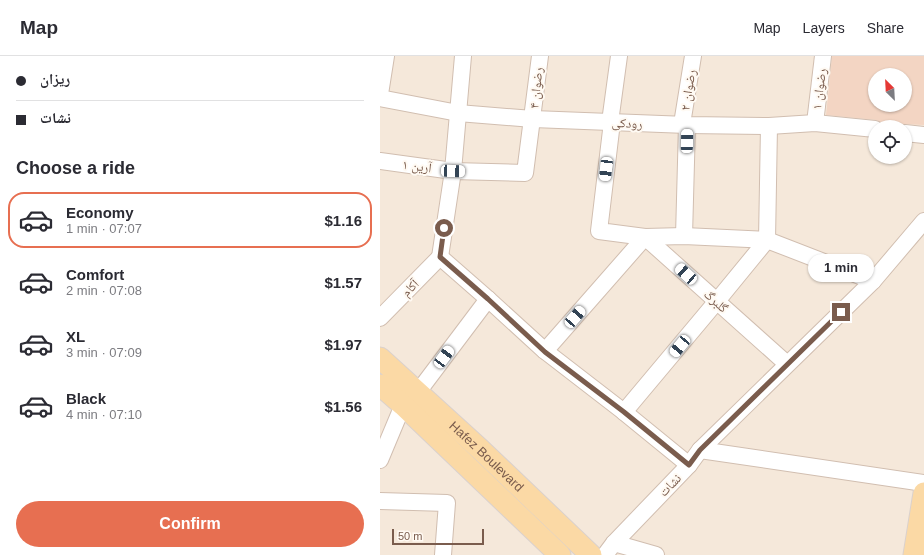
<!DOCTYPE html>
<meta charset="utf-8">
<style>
:root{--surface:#fff;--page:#f7f7f7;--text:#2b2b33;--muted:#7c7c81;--line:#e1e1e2;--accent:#e76f51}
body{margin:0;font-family:Helvetica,"Noto Naskh Arabic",sans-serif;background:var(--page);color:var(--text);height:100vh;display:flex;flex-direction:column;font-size:15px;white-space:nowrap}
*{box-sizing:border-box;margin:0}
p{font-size:13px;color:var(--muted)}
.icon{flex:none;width:22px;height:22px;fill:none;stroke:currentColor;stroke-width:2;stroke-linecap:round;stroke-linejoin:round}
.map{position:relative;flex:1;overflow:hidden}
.sheet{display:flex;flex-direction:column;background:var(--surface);width:380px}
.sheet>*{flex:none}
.guide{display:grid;align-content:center;height:88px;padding:0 16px;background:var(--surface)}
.needle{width:26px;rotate:336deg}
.controls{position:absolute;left:488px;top:12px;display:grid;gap:8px}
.controls a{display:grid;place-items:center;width:44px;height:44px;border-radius:50%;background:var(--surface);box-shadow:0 1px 3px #0004;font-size:20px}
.scale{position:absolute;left:12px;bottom:10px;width:92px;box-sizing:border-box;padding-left:4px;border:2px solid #7a5c4d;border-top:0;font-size:11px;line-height:14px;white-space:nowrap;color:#7a5c4d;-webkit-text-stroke:3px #fffaf3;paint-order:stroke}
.end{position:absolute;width:18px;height:18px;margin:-9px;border:5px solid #7a5c4d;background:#fff;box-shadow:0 0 0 2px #fff}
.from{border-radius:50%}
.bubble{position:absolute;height:28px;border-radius:14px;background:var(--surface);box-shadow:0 1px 3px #0004;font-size:13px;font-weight:700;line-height:28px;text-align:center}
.car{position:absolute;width:12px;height:24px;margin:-12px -6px;border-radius:5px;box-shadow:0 0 3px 1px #0007;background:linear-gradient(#fff 24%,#345 0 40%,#fff 0 76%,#345 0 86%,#fff 0)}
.guide b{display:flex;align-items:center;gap:14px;height:38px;font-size:15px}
.guide b+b{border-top:1px solid var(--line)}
.guide i{width:10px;height:10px;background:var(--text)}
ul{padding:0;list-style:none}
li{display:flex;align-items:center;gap:12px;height:56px;margin:0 8px 6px;padding:0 8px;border:2px solid transparent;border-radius:16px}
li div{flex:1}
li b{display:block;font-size:15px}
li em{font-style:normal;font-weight:700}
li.active{border-color:var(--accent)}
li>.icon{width:36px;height:36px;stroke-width:1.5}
h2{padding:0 16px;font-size:18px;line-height:48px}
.primary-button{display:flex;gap:8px;margin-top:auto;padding:8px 16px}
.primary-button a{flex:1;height:46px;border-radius:24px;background:var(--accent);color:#fff;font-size:16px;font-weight:700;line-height:46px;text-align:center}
header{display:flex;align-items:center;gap:24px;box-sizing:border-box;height:56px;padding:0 20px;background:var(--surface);border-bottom:1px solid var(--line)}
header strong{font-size:19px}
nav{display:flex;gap:22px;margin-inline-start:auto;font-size:14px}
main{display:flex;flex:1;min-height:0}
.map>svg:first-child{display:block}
.residential{fill:#f5e8da;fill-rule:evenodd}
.building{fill:#f3d5c3;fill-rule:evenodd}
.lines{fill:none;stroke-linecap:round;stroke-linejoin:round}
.minor-casing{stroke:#d1beb0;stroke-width:18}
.major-casing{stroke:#dad1cd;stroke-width:23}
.minor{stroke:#fff;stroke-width:16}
.major{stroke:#fbd9a5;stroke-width:21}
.route{stroke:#7a5c4d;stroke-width:5}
.labels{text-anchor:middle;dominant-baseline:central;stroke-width:4;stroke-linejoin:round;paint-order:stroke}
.street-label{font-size:13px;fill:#7a5c4d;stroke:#fffaf3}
</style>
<header>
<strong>Map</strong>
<nav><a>Map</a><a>Layers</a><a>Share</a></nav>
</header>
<main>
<section class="sheet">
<div class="guide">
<b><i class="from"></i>ریزان</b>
<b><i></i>نشات</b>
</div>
<h2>Choose a ride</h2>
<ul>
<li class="active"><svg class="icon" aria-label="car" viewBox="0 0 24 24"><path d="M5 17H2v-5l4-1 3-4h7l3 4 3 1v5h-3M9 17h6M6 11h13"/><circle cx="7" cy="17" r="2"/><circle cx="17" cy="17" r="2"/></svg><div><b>Economy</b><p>1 min · 07:07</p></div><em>$1.16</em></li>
<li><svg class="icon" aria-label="car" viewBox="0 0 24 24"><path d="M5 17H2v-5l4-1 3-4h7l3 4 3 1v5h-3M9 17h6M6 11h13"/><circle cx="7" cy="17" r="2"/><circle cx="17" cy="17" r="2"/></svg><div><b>Comfort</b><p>2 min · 07:08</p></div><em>$1.57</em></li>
<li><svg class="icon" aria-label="car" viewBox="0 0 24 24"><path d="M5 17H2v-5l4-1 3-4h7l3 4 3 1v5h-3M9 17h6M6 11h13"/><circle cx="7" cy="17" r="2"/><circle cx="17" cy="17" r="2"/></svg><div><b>XL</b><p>3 min · 07:09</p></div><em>$1.97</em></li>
<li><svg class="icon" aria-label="car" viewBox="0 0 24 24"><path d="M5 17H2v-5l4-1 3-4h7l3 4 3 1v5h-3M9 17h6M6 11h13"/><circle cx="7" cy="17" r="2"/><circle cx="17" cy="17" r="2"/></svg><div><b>Black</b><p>4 min · 07:10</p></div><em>$1.56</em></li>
</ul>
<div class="primary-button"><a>Confirm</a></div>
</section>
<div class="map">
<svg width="544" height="499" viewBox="0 0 544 499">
<rect width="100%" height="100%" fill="#fdf6ec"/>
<path class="residential" d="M0,0H544V499H0ZM495,19H525V49H495ZM495,71H525V101H495Z"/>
<path class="building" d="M452,0H544V69L502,67L496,64L446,59ZM495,19H525V49H495Z"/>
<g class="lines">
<g class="minor-casing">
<g id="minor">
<path d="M0,38L6,0"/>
<path d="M0,42L78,57L153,63L307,69L389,70L435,67L495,73"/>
<path d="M230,66L239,0"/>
<path d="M232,66L219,175L265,181L304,180L387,184L493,225"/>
<path d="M435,67L443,0"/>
<path d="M302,68L313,0"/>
<path d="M525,77L544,79"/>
<path d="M0,105L73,115L145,117L160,0"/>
<path d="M304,180L307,69"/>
<path d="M60,201L108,243L165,295L244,356L309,409"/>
<path d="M60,201L73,115L83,0"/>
<path d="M0,262L60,201"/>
<path d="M165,295L265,181L407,308"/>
<path d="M38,336L108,243"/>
<path d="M244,356L337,245L387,184L389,70"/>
<path d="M320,394L544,427"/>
<path d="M0,404L23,349"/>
<path d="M0,445L67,447L63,499"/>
<path d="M234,487L276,499"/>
<path d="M225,499L234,487L309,409L320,394L493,225L544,165"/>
</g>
</g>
<g class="major-casing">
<g id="major">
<path id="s1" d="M0,302L101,394L211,499"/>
<path d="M0,329L23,349L180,499"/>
<path d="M534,499L544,437"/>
</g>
</g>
<use href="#minor" class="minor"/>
<use href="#major" class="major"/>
</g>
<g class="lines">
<path class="route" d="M64,172L60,201L108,243L165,296L244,356L309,409L320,394L461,256"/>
</g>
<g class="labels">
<g class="street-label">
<text transform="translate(156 32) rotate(-84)">رضوان ۴</text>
<text transform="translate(439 33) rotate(-83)">رضوان ۱</text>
<text transform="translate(308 34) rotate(-81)">رضوان ۲</text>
<text transform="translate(247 67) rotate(3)">رودکی</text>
<text transform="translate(37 110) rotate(7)">آرین ۱</text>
<text transform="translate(30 232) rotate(-45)">آکام</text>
<text transform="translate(336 245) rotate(42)">گلبرگ</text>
<text stroke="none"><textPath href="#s1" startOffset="145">Hafez Boulevard</textPath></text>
<text transform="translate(290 429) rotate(-46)">نشات</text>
</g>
</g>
</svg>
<div class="controls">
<a><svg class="needle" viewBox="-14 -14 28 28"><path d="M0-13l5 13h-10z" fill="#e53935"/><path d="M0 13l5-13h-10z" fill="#7c7c81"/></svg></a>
<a><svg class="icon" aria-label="locate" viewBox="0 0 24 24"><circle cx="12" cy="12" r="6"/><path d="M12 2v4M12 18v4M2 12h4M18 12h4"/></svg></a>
</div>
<div class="scale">50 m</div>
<i class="end from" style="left:64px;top:172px"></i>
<i class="end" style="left:461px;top:256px"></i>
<div class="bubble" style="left:428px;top:198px;width:66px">1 min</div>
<i class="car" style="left:307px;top:85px;rotate:1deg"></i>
<i class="car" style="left:226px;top:113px;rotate:187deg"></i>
<i class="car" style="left:73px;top:115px;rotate:92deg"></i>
<i class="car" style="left:306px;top:218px;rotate:312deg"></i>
<i class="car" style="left:195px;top:261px;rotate:41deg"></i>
<i class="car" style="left:300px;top:290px;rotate:220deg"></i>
<i class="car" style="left:64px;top:301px;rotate:37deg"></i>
</div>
</main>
